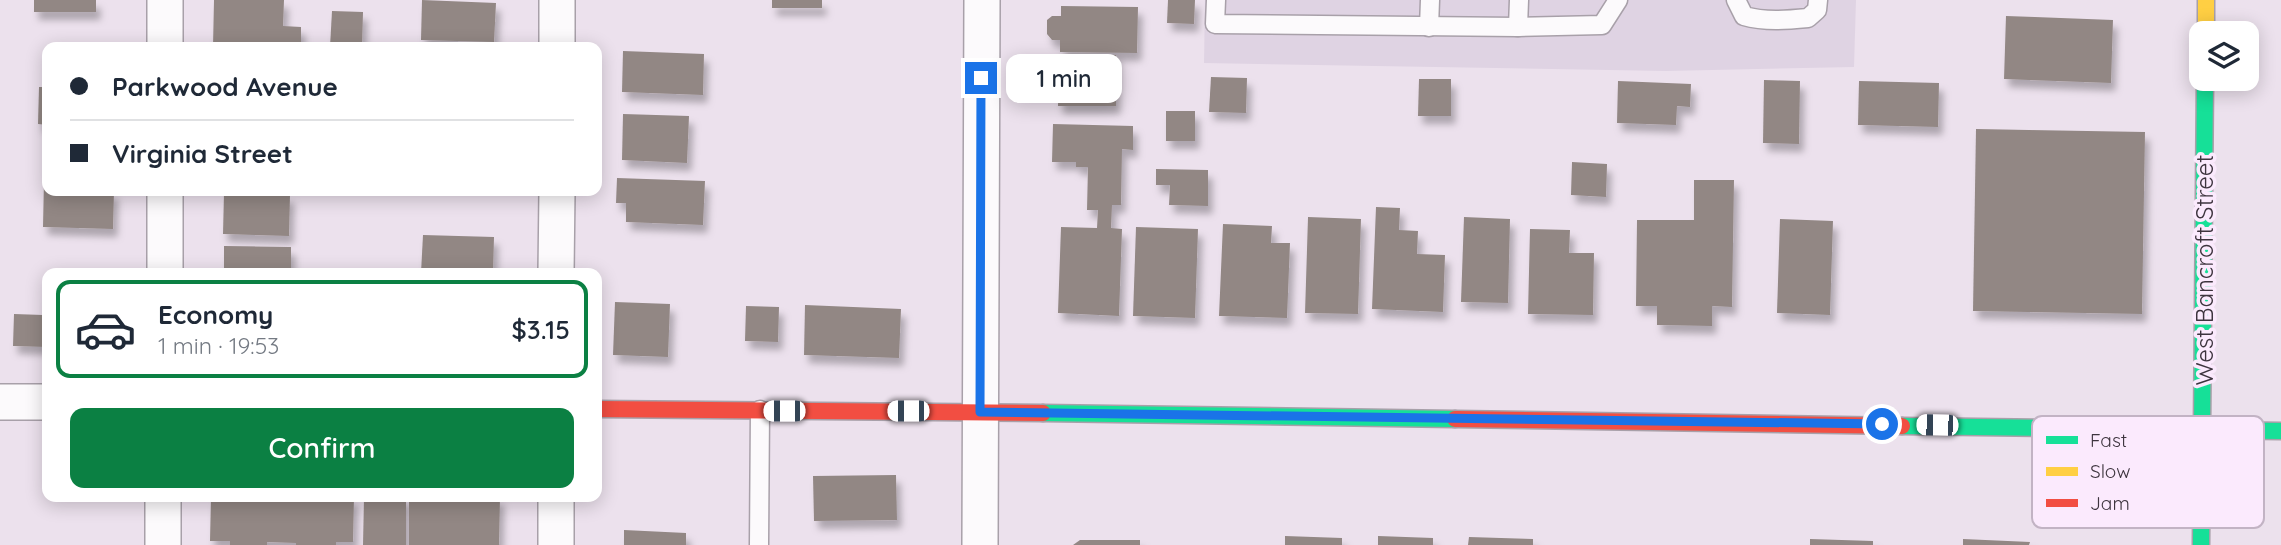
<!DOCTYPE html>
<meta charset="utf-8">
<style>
:root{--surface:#fff;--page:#f6f6f7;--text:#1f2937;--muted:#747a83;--line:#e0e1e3;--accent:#0b8043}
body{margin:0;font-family:Quicksand,sans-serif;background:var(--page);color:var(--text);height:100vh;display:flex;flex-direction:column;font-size:26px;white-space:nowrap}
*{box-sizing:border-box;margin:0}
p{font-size:23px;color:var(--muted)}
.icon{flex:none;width:38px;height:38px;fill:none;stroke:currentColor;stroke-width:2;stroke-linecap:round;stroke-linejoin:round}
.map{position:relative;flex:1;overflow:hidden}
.details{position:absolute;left:42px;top:268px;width:560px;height:234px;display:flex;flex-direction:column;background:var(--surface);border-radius:14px;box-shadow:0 4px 18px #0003}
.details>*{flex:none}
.banner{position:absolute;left:42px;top:42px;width:560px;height:154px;border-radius:14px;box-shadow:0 4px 18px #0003;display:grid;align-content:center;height:154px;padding:0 28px;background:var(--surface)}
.tools{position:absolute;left:2189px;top:21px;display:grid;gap:14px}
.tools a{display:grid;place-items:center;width:70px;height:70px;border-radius:14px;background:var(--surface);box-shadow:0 4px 18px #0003;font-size:35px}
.end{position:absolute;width:32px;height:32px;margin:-16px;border:9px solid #1a73e8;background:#fff;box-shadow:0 0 0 4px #fff}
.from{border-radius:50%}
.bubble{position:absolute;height:49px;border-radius:14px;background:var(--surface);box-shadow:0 4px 18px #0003;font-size:23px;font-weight:600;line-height:49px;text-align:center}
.car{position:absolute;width:21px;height:42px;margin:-21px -10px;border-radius:9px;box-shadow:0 0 5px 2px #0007;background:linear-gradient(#fff 24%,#345 0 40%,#fff 0 76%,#345 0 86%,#fff 0)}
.banner b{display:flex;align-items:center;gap:24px;height:66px;font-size:26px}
.banner b+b{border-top:2px solid var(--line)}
.banner i{width:18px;height:18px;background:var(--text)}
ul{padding:12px 0 0;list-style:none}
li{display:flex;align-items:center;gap:21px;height:98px;margin:0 14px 10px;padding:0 14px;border:4px solid var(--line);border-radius:14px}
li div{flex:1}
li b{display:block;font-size:26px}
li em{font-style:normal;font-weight:600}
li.current{border-color:var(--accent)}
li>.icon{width:63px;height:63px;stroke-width:1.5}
.action{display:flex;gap:14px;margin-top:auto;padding:14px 28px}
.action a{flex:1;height:80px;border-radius:14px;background:var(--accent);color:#fff;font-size:28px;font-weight:600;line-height:80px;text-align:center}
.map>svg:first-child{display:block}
.education{fill:#dfd3e3}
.building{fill:#928784;filter:url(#shadow)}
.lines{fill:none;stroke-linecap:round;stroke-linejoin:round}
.lane-casing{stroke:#a8a0a9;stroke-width:21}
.street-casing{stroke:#a8a0a9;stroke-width:38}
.fast-casing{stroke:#a8a0a9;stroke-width:19}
.slow-casing{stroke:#a8a0a9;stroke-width:19}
.jam-casing{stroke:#a8a0a9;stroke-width:19}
.lane{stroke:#fcfafc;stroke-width:18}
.street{stroke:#fcfafc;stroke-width:35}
.fast{stroke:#16e098;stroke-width:16}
.slow{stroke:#ffcf43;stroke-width:16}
.jam{stroke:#f24e42;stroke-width:16}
.route{stroke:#1a73e8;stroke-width:9}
.labels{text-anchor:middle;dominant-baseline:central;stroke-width:7;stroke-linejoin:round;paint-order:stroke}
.street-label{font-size:24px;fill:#3d343e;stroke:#fbeafd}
.key{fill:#fbeafd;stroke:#c2b3c4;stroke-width:2}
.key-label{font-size:19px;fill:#3d343e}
</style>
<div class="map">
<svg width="2281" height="545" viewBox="0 0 2281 545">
<defs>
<filter id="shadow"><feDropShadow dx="4.5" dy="8" stdDeviation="3.5" flood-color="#0004"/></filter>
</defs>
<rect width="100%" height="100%" fill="#ece1ed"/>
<path class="education" d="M1205,0H1856L1854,67L1666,71L1204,63Z"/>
<g class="building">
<rect x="34" y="0" width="62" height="12"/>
<path d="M214,0H284L283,26L301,27V47H213Z"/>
<path d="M422,0L496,3L494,42L421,40Z"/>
<rect x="772" y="0" width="50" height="8"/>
<path d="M1168,0H1195L1194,24L1167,23Z"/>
<path d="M1061,6L1138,7L1137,53L1060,52V40H1052L1047,34V20L1052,16H1061Z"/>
<path d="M332,11L363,12L362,47H330Z"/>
<path d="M2006,16L2113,20L2111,83L2004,79Z"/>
<path d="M365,42L391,43L390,47H365Z"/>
<path d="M623,51L704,54L703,95L622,92Z"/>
<path d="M1059,55H1116V106H1058Z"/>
<path d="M1211,77L1247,78L1246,113L1209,112Z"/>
<path d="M1419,79H1451V116H1418Z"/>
<path d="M1764,80L1800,81L1799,144L1763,143Z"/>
<path d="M1618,81L1691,84L1690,107L1677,106L1676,125L1617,123Z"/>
<path d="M1859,81L1939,83L1938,127L1858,125Z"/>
<path d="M39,87H47V125L38,124Z"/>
<rect x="1166" y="111" width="29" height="30"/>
<path d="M623,114L689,116L687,163L622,160Z"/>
<path d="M1053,124L1133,126V150L1122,149L1121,205H1112L1111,228L1122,229L1119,316L1058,313L1061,227L1097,228L1098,210H1087L1088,167H1076V162H1052Z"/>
<path d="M1976,129L2145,132L2142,314L1973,311Z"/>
<path d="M1572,162L1607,164L1606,197L1571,195Z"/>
<path d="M1156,169L1208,170V206L1169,205L1170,185H1156Z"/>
<path d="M617,178L705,181L703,225L626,222V203H616Z"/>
<path d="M44,180H47V191H114L113,229L43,227Z"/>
<path d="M1694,180H1734L1732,307L1712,306V326L1657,325V306H1636L1637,220H1694Z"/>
<path d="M224,193L290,195L289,236L223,234Z"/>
<path d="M1376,207L1400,208L1399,230L1418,231L1417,254L1445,255L1443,312L1372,309Z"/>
<path d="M1308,217L1361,219L1358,314L1305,313Z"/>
<path d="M1464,217L1510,219L1508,303L1461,302Z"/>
<path d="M1780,219L1833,221L1830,315L1777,313Z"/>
<path d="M1223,224L1272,226L1271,243H1290L1287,318L1219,316Z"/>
<path d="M1136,227L1198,229L1195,318L1133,316Z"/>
<path d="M1530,229L1570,230L1569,253H1594L1593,315L1528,314Z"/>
<path d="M423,235L494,237L493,273H421Z"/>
<path d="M224,246L291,247V273H224Z"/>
<path d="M43,298L47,299V347L13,346L14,314L43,315Z"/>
<path d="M615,302L670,304L668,357L613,355Z"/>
<path d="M805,305L901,309L899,358L804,355Z"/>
<path d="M746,306L779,307L778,342L745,341Z"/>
<path d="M896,475L897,520L814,521L813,476Z"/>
<path d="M211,497H354L353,542H336V545H296V543L267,542V545H230V541H210Z"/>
<path d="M364,497H406V545H363Z"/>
<path d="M409,497H500L499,545H409Z"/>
<path d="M624,530L686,533V545H624Z"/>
<path d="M1285,536L1342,538V545H1285Z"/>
<path d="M1378,536L1433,538V545H1378Z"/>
<path d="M1469,537L1533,539V545H1468Z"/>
<path d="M1810,539L1873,541V545H1810Z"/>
<path d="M1963,539L2030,542L2029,545H1963Z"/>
<path d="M1080,540H1140V545H1073Z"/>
</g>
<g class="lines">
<g class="lane-casing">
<g id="lane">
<path d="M1216,0L1215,24L1518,27L1602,25L1618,0"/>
<path d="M1736,0L1744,16C1765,22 1787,20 1808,18L1817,10L1818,0"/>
<path d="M1429,27L1430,0"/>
<path d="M1518,27L1519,0"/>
<path d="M759,545L760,410"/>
</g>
</g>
<g class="street-casing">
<g id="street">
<path d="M165,47V0"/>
<path d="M557,47V0"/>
<path d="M165,273V191"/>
<path d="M556,273L557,191"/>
<path d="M0,402H47"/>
<path d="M163,545V497"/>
<path d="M556,545V497"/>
<path d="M980,545L982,0"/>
</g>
</g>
<g class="fast-casing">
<g id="fast">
<path d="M1043,413L1455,419"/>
<path d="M1902,426L2281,431"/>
<path d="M2201,545L2205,79"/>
</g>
</g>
<g class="slow-casing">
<path id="slow" d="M2206,0V33"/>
</g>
<g class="jam-casing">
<g id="jam">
<path d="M597,409L1043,413"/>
<path d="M1455,419L1902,426"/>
</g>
</g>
<use href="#lane" class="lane"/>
<use href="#street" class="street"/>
<use href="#fast" class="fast"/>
<use href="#slow" class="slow"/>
<use href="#jam" class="jam"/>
</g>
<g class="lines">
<path class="route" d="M981,78L980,412L1882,424"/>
</g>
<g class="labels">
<g class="street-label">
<text transform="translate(2204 270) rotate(-90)">West Bancroft Street</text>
</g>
</g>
<rect x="2032" y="416" width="232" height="112" rx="10" class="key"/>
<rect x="2046" y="436" width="32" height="8" fill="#16e098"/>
<rect x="2046" y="467" width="32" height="9" fill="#ffcf43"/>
<rect x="2046" y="499" width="32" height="8" fill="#f24e42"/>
<g class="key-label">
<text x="2090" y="447">Fast</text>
<text x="2090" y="478">Slow</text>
<text x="2090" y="510">Jam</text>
</g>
</svg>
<div class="tools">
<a><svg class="icon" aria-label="layers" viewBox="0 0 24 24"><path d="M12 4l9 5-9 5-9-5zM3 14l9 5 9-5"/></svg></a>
</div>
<i class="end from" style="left:1882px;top:424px"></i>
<i class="end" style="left:981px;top:78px"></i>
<div class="bubble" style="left:1006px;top:54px;width:116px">1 min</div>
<i class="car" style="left:784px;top:411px;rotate:270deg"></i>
<i class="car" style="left:908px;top:411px;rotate:270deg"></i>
<i class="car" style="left:1937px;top:425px;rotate:271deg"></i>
<div class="banner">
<b><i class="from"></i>Parkwood Avenue</b>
<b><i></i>Virginia Street</b>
</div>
<section class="details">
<ul>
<li class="current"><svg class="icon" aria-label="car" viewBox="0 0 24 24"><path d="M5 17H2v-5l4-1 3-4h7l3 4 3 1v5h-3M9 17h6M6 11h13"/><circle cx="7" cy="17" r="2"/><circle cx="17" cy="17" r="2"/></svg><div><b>Economy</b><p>1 min · 19:53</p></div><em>$3.15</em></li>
</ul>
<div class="action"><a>Confirm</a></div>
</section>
</div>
